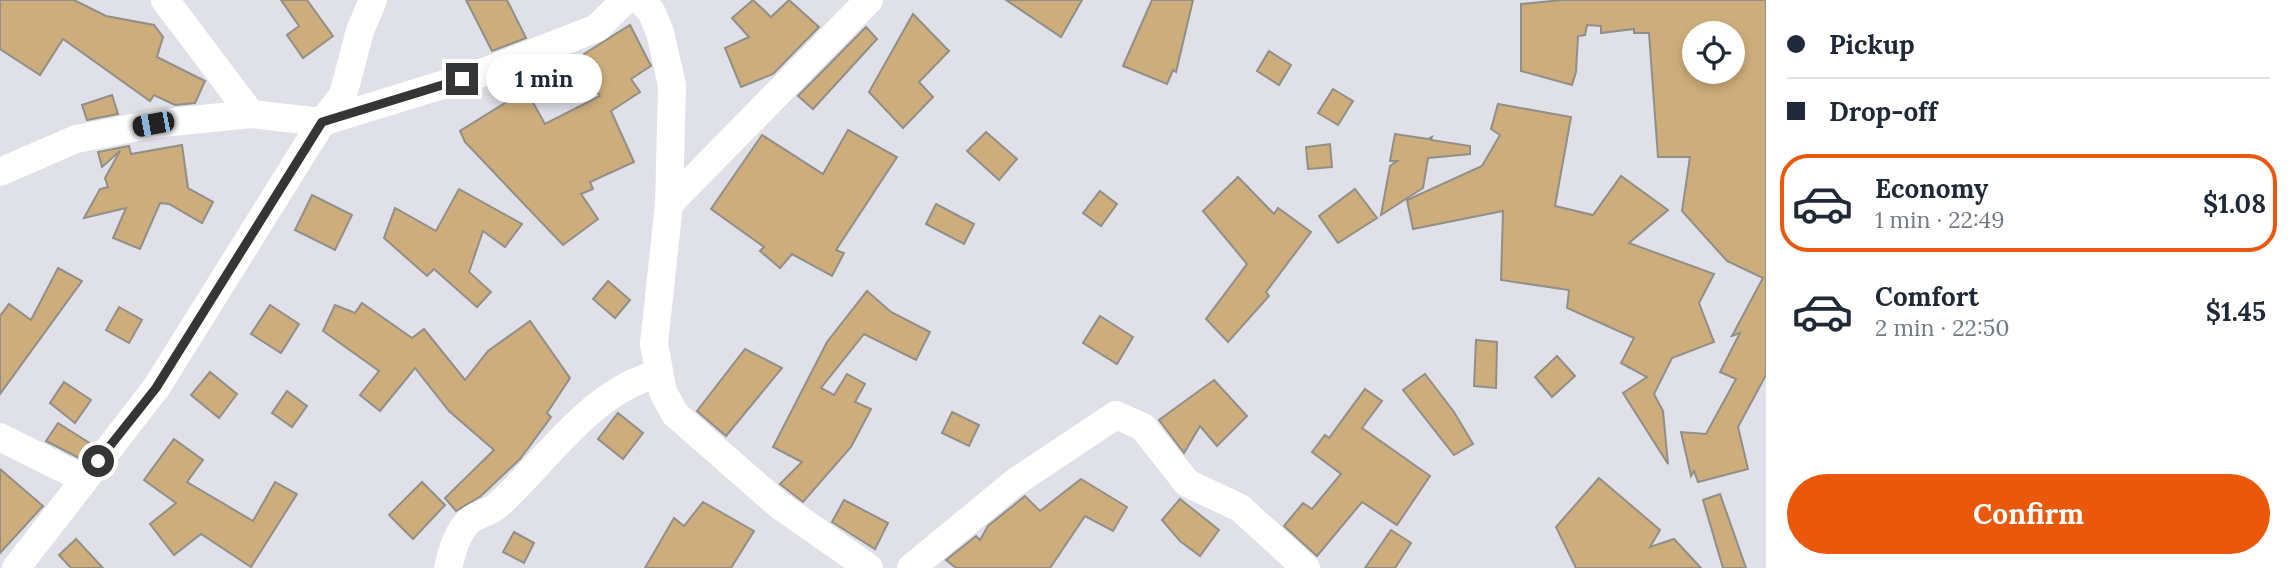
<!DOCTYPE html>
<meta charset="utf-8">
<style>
:root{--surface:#fff;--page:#f2f2f3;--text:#1f2937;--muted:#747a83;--line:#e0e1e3;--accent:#ea580c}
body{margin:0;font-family:Lora,serif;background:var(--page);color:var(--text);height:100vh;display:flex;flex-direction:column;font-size:26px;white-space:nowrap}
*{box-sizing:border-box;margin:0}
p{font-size:23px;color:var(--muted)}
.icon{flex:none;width:38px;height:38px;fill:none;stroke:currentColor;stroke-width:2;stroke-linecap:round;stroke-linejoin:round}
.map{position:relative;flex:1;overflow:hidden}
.side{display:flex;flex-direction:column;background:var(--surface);width:525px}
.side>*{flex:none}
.top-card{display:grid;align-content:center;height:154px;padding:0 21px;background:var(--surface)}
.buttons{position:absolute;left:1682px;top:21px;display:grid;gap:14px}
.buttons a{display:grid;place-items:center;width:63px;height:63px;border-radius:50%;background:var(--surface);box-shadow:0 4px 10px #0003;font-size:35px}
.end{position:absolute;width:32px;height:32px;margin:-16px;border:9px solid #343537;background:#fff;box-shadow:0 0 0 4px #fff}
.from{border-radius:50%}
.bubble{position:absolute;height:49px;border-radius:24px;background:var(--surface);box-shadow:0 4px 10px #0003;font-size:23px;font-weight:800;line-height:49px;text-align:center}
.car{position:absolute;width:21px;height:42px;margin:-21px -10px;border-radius:9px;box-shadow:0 0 5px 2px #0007;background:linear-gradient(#222 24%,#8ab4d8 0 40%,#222 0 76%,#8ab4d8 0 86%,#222 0)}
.top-card b{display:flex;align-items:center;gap:24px;height:66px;font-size:26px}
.top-card b+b{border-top:2px solid var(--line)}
.top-card i{width:18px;height:18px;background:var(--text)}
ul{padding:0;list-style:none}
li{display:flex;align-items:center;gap:21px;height:98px;margin:0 14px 10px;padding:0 7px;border:4px solid transparent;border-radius:28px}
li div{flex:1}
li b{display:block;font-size:26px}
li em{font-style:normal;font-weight:800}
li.on{border-color:var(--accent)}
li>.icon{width:63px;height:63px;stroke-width:1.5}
.action{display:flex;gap:14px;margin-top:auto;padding:14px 21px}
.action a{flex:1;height:80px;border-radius:42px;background:var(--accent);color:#fff;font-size:28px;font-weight:800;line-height:80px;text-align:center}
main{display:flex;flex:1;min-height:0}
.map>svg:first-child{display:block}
.building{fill:#cdad7b;stroke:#928e88;stroke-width:2;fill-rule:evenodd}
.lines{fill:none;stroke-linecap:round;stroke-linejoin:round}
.street{stroke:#fff;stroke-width:28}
.route{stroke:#343537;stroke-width:9}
</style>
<main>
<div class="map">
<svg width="1766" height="568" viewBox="0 0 1766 568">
<rect width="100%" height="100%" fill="#dfe0e8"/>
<g class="building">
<path d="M0,0H74L106,16L154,25L163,37L157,57L205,81L195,103L175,105L154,95L150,101L63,39L40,75L0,49Z"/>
<path d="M281,0H307L333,36L303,58L287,35L299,26Z"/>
<path d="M466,0H507L526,38L492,51Z"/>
<path d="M753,0L771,17L789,0L819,27L773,74L741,87L725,48L749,37L732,18Z"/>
<path d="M1006,0H1082L1061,37Z"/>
<path d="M1152,0H1193L1176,72L1173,70L1167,84L1123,66Z"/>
<path d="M1562,0H1766V375L1738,427L1748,469L1698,482L1694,471L1691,476L1681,432L1706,434L1736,379L1720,372L1740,333L1732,336L1763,278L1727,261L1682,211L1690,157H1658L1649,33H1634V29L1601,33V26L1587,25L1585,35L1578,36L1576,72L1572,85L1521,71V4ZM1694,33H1732V72H1694Z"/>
<path d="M913,14L949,51L919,82L933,97L903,128L869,92Z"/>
<path d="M630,25L651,66L631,79L640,92L611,111L634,162L590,182L593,189L581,194L598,219L563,245L465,142L460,131L526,90L545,124L600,96L593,87L601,81L584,54Z"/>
<path d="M866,27L877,39L813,109L798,96Z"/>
<path d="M1269,51L1291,65L1279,85L1257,71Z"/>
<path d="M1333,89L1353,101L1338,125L1318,113Z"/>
<path d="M112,95L118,114L87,120L82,105Z"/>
<path d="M1498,104L1571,117L1555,206L1593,215L1621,176L1668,210L1629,243L1714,274L1699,303L1714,342L1672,358L1654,394L1663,411L1668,464L1623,393L1647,377L1621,363L1634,338L1567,308L1569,290L1501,280L1503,211L1413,229L1407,200L1482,166L1500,135L1491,129Z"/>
<path d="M848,130L897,157L836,250L844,253L832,276L792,254L780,268L760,251L764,247L711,209L762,135L823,174Z"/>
<path d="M986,132L1017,159L999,180L967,151Z"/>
<path d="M1395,134L1428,139L1432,137L1431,140L1470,146V154L1428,158L1423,188L1381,215L1390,166L1397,161H1390Z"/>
<path d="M1330,144L1332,167L1308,169L1306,147Z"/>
<path d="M182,145L188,188L213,202L202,223L169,204L160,203L140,249L113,238L126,208L84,218L100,189L108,187L105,178L120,151L102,167L98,152L129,146L131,154Z"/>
<path d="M1238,177L1274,214L1278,208L1311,232L1266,292L1269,296L1228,342L1206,319L1247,264L1203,211Z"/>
<path d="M459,189L522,224L505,247L483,231L469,272L491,292L477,307L434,269L427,276L384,238L395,208L436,231Z"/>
<path d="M1355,189L1377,218L1338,243L1319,216Z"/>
<path d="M1100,191L1117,204L1101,226L1083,213Z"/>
<path d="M312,195L352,215L335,250L295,230Z"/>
<path d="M936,204L974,224L964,244L926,224Z"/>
<path d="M58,268L82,281L0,394V316L9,304L31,320Z"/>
<path d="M608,281L630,300L615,318L593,299Z"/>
<path d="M867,291L891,312L930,332L916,360L864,334L821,388L834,395L847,374L865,384L855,402L871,409L851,447L803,502L780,484L802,462L773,447L827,342Z"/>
<path d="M362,303L412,338L424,329L465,380L488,351L530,321L570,378L547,413L551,417L520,459L481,496L456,511L445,498L494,450L449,411L415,368L380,411L360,395L379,371L323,331L335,305L355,313Z"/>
<path d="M270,305L299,324L281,353L251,334Z"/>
<path d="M119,307L142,320L129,343L106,330Z"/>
<path d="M1100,316L1133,337L1117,364L1083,343Z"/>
<path d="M1476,340L1497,342L1496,388L1474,386Z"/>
<path d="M745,349L782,368L726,436L697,411Z"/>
<path d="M1557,356L1575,376L1552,397L1535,377Z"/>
<path d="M210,372L237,394L219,418L191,395Z"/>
<path d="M1425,374L1454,412L1473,444L1454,455L1403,390Z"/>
<path d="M1214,380L1247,416L1217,446L1200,426L1184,453L1159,420Z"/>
<path d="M64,382L91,400L75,423L50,403Z"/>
<path d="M1365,389L1382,401L1362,428L1430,476L1397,525L1362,502L1317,556L1284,526L1303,503L1312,509L1341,474L1312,452L1325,435L1329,438Z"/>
<path d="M287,391L307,406L292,427L272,413Z"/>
<path d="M952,412L979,425L969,446L942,433Z"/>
<path d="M618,413L643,433L623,459L598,439Z"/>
<path d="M58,423L91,444L79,458L46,441Z"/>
<path d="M174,439L203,460L187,482L253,521L275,482L297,494L251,567L201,534L174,555L150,524L176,503L144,480Z"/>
<path d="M0,469L43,506L0,553Z"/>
<path d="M1599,478L1660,530L1650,547L1674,539L1701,568H1576L1556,527Z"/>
<path d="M1081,479L1127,507L1113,531L1085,516L1050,568H956L946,560L976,536L980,540L988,526L1025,496L1040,511Z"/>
<path d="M422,482L445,505L413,539L389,515Z"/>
<path d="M1720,494L1746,568H1723L1703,500Z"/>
<path d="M1180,499L1219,530L1200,556L1180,541L1162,520Z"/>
<path d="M844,500L888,523L875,549L832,522Z"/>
<path d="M703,502L754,531L731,568H645L674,518L684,526Z"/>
<path d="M1391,530L1411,543L1395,568H1365Z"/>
<path d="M514,532L534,543L524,563L503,552Z"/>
<path d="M76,539L103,568H71L59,555Z"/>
</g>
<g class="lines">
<g class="street">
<path d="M165,0L251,114"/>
<path d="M639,0L651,11L660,32L672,85L669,204L654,344L663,392L675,414L779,505L869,568"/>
<path d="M0,172L76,139L153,124L251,114L322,122L481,73L597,28L625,0"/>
<path d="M669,204L869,0"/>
<path d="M0,437L84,479"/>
<path d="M16,568L156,388L322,122L343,95L360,31L373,0"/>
<path d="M448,568C451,554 455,540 463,528C474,512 486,516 498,505C547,461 590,391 658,374"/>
<path d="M911,568L1014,483L1116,415L1143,427L1187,483L1240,508L1306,568"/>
</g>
</g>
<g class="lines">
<path class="route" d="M98,461L156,388L322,122L462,79"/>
</g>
</svg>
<div class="buttons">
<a><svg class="icon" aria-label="locate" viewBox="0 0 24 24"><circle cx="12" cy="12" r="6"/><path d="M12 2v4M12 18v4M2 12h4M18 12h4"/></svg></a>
</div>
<i class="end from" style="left:98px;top:461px"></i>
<i class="end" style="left:462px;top:79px"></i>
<div class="bubble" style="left:486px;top:54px;width:116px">1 min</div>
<i class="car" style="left:153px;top:124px;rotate:259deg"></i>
</div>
<section class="side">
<div class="top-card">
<b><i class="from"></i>Pickup</b>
<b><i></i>Drop-off</b>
</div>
<ul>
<li class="on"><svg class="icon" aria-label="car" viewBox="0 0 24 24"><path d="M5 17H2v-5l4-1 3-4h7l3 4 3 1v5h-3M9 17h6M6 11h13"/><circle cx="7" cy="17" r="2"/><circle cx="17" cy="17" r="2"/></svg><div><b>Economy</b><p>1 min · 22:49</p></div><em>$1.08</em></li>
<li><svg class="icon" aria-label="car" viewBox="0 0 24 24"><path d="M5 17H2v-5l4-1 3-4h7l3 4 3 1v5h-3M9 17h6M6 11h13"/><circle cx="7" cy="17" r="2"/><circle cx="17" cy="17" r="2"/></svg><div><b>Comfort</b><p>2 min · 22:50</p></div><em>$1.45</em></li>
</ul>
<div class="action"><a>Confirm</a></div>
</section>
</main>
